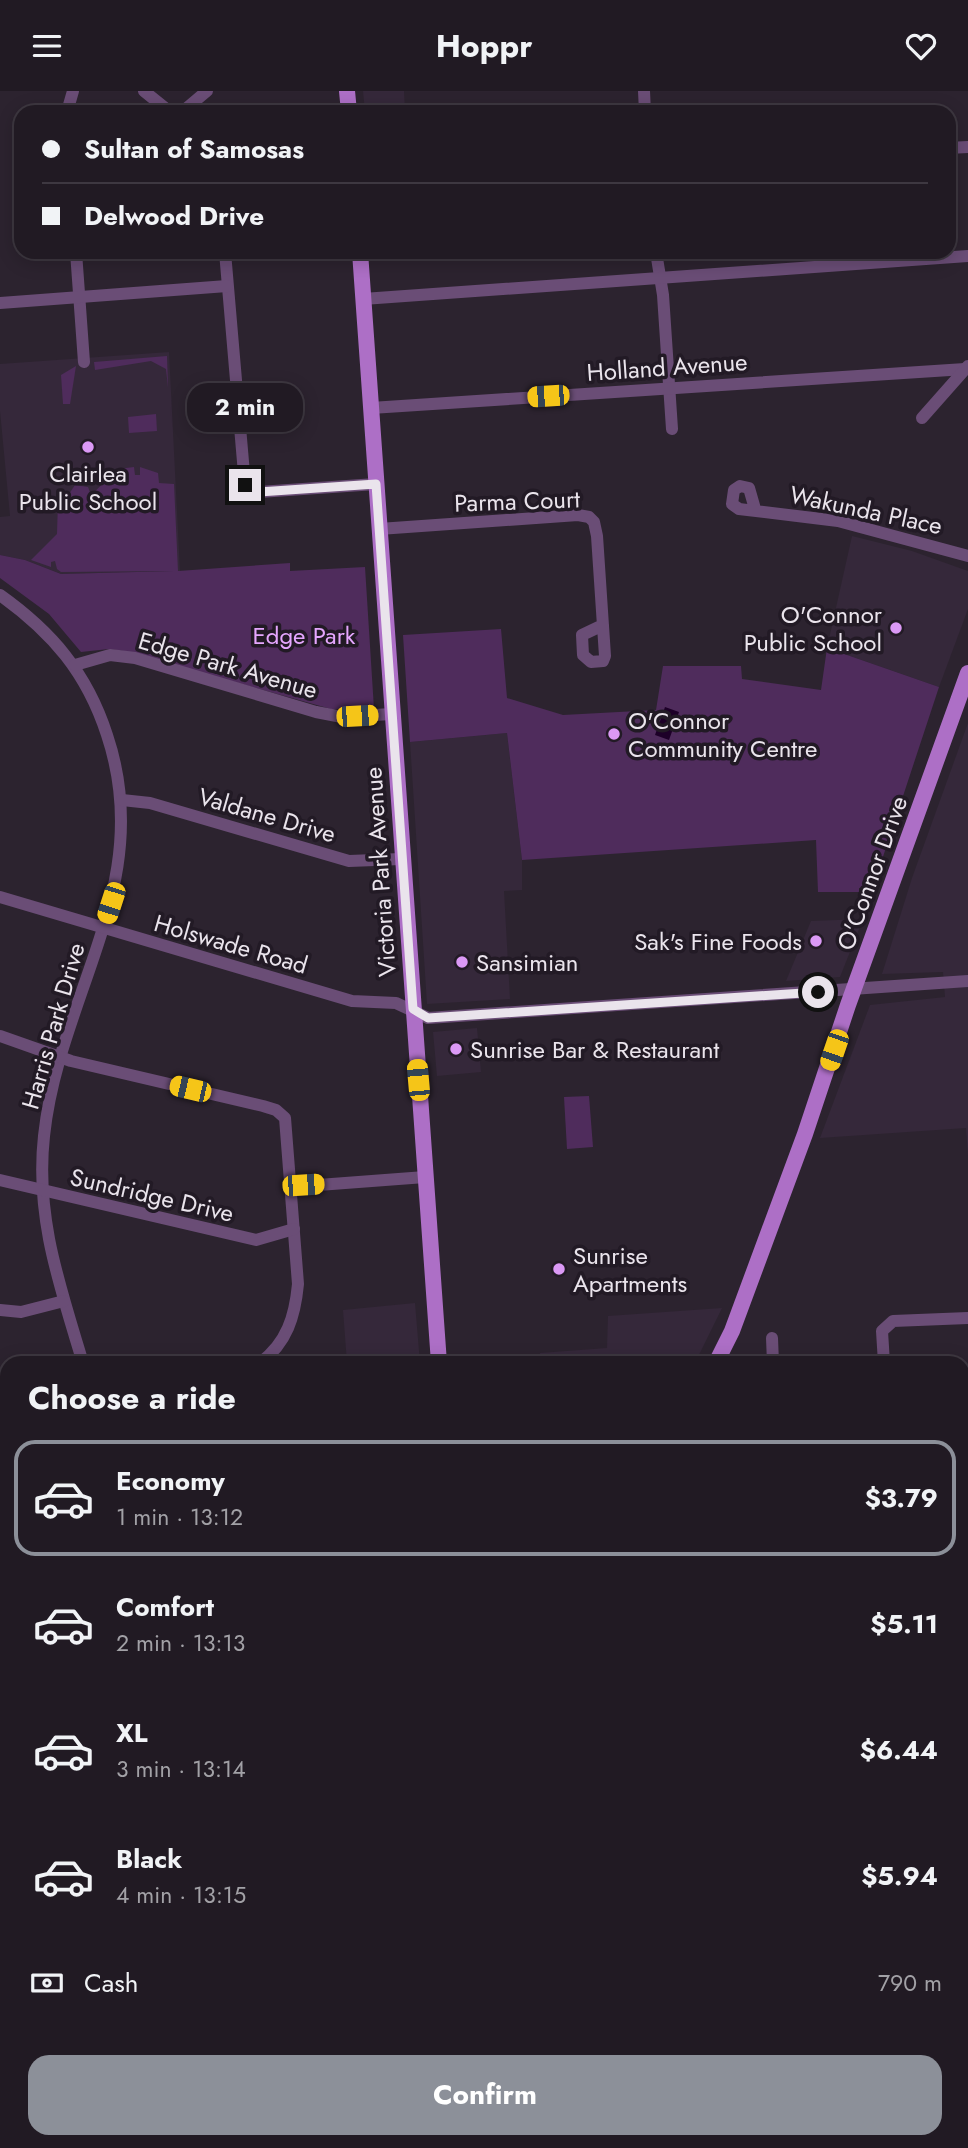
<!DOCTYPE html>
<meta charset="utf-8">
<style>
:root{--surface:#211a23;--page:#2d2730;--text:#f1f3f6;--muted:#a2a1a6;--line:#3e3841;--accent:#8c9099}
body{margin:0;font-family:Jost,sans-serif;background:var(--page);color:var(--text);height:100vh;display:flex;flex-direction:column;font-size:26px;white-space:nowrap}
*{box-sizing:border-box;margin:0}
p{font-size:23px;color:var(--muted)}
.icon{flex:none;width:38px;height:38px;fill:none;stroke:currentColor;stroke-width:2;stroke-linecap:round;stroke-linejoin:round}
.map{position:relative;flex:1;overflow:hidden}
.panel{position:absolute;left:0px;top:1265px;width:970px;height:793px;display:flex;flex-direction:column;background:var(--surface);border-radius:21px 21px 0 0;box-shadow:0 4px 18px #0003,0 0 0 2px var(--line)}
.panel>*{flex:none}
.guide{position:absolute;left:14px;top:14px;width:942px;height:154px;border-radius:21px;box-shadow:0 4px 18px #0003,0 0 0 2px var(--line);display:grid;align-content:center;height:154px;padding:0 28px;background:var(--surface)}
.end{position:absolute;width:32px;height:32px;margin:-16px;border:9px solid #eae4ec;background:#111;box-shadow:0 0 0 4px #111}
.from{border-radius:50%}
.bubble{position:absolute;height:49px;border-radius:21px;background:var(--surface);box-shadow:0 4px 18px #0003,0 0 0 2px var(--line);font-size:23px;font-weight:700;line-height:49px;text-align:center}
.car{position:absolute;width:21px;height:42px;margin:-21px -10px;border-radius:9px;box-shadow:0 0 5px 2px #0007;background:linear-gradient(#f5c518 24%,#345 0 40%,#f5c518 0 76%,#345 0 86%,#f5c518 0)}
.guide b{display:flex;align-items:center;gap:24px;height:66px;font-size:26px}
.guide b+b{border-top:2px solid var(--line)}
.guide i{width:18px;height:18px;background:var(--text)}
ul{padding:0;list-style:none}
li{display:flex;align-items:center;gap:21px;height:116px;margin:0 14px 10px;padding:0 14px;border:4px solid transparent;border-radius:21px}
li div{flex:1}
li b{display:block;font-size:26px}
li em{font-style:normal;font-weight:700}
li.selected{border-color:var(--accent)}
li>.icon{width:63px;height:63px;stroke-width:1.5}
h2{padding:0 28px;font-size:32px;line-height:84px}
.pay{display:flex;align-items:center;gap:18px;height:77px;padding:0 28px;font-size:26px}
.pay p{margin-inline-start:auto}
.button{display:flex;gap:14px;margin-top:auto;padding:14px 28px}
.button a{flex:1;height:80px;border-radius:21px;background:var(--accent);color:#fff;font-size:28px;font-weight:700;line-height:80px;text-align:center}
header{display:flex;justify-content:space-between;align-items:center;height:91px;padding:0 28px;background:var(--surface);font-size:32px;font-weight:700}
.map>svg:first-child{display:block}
.built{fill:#35283a}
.green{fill:#4f2c5c}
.water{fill:#1d0028}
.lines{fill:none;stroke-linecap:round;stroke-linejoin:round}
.stream{stroke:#1d0028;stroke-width:2.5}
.minor{stroke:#6a4d76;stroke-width:12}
.major{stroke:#ad6fc6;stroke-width:16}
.tram{stroke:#b6afb8;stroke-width:2}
.route{stroke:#eae4ec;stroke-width:9}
.poi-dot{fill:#db99f5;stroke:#221a25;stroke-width:2.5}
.labels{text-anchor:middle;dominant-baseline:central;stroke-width:7;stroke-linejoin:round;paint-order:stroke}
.street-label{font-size:24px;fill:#eae4ec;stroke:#221a25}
.poi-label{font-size:24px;fill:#eae4ec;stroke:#221a25;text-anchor:start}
.park-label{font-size:24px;fill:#e5a6fe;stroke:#221a25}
</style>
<header><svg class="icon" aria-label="menu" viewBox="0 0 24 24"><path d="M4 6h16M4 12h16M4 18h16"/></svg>Hoppr<svg class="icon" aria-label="heart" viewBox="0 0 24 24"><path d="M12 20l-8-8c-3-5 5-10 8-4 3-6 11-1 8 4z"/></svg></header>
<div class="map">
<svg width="968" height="2057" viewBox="0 0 968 2057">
<rect width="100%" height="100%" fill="#2c232f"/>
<g class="built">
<path d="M363,0H404L405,20L365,21Z"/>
<path d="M169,261L180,480L61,483L25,469L0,464V426L10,425L0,320V273Z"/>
<path d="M852,445L912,460L968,480V518L939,596L827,557Z"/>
<path d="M968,632V1065L966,1037L820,1047L870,914L945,906L943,881L882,883L912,787Z"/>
<path d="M507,642L522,769V799L504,800L510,908L427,913L410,651Z"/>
<path d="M863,828L840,886L786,890L811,830Z"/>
<path d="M477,937L481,981L437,985L433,941Z"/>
<path d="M415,1212L420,1272H347L343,1219Z"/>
<path d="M722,1217L695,1272H541L540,1262L607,1257L608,1225Z"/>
<path d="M0,1368L7,1369V1672L0,1673Z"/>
<path d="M0,1731H7V1950L0,1947Z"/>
</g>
<g class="green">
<path d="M167,265L168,297L166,278L151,270L95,279L94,271Z"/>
<path d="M76,275L70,313H63L61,284Z"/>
<path d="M156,323L157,340L129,342L128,326Z"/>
<path d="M134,376L135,384H140V376L158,382L159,392L174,393L178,480L290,472V480L365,476L374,618H331L124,560L109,558L81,561L49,523L0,487V464L25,469L61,483L173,480L61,481L57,478L55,470L51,471V476L31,469L57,443L58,410L81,411L67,406L75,394L88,396L91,404L118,378Z"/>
<path d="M501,538L507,607L563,624L656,619L663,575H741L742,588L821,599L827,557L939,596L873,796L859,797V801H818L816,749L522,769L507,642L410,651L403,544Z"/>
<path d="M589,1005L593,1056L567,1058L564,1006Z"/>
<path d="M963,1901L968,1903V2057H511L510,2051H962Z"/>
</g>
<path class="water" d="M665,616L679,621L669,649L655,644Z"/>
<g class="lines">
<path class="stream" d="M962,1932L968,1931"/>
<g class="minor">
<path d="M144,0L170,21"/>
<path d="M644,0L645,21"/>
<path d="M67,21L73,0"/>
<path d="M182,21L207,0"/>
<path d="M948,57L968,56"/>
<path d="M76,161L84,271"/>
<path d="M225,161L245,394L259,401L376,393"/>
<path d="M656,161L663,204L672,338"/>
<path d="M363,208L968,165"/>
<path d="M0,212L227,195"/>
<path d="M371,317L965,278"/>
<path d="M922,327L968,275"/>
<path d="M755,418L749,397L740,395L734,399L732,413L739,418L838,430L968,465"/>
<path d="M379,438L578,424L589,426L594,431L597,445L605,565L603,570L591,571L583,564L582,544L603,534"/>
<path d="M0,504C52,541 87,582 107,644C157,793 59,903 44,1045C35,1126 60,1195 83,1272"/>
<path d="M75,574L110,564L135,567L316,621L342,626L391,623"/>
<path d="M122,709L150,712L349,770L401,768"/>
<path d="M0,806L352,910L396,912L428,927L968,890"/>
<path d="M0,945L71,970L263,1015L276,1019L285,1027L298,1193C295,1225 287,1252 260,1272"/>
<path d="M0,1089L256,1149L294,1138"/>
<path d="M292,1096L425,1086"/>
<path d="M0,1219L21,1221L64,1210"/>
<path d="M772,1247L773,1272"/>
<path d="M884,1272L882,1240L893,1230L968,1227"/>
<path d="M0,1354L7,1355"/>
<path d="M962,1447H968"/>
<path d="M0,1963L7,1967"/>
<path d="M62,2051L66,2057"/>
<path d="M293,2057L308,2051"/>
</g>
<g class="major">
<path d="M347,0L349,21"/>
<path d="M360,161L439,1272"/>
<path d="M716,1272L732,1240L805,1043L848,914L968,582"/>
<path d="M0,1688H7"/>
<path d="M0,1715L7,1714"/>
<path d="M962,1862L968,1864"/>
<path d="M962,1891L968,1893"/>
<path d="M480,2051V2057"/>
<path d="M497,2051V2057"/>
</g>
<g class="tram">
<path d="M0,1703L7,1702"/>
<path d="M962,1879L968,1882"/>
</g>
</g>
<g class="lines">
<path class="route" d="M245,394L259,401L376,393L413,918L428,927L818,901"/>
</g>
<g class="poi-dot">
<circle cx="88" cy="356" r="7"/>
<circle cx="896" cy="537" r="7"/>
<circle cx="614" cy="643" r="7"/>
<circle cx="816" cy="850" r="7"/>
<circle cx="462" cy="871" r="7"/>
<circle cx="456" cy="958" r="7"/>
<circle cx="559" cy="1178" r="7"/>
</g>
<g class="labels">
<g class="street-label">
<text transform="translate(667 276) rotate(-4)">Holland Avenue</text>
<text transform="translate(517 410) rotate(-2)">Parma Court</text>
<text transform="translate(866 419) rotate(12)">Wakunda Place</text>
<text transform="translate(228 574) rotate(16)">Edge Park Avenue</text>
<text transform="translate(267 724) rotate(16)">Valdane Drive</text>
<text transform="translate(380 781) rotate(-94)">Victoria Park Avenue</text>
<text transform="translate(872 782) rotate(-70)">O'Connor Drive</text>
<text transform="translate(231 853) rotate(16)">Holswade Road</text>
<text transform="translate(53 935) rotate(-74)">Harris Park Drive</text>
<text transform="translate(152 1104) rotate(13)">Sundridge Drive</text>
</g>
<g class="poi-label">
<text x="88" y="382" text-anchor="middle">Clairlea<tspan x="88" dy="28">Public School</tspan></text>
<text x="882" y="523" text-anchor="end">O'Connor<tspan x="882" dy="28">Public School</tspan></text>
<text x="628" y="629">O'Connor<tspan x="628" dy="28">Community Centre</tspan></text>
<text x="802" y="850" text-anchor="end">Sak's Fine Foods</text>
<text x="476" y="871">Sansimian</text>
<text x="470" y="958">Sunrise Bar &amp; Restaurant</text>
<text x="573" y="1164">Sunrise<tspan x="573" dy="28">Apartments</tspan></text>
</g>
<g class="park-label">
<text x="304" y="544">Edge Park</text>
</g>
</g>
</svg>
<i class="end from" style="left:818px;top:901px"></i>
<i class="end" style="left:245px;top:394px"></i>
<div class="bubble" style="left:187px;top:292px;width:116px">2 min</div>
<i class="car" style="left:548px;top:305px;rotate:266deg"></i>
<i class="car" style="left:357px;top:625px;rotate:87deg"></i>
<i class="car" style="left:111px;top:812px;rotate:198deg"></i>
<i class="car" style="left:834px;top:959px;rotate:199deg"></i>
<i class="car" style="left:418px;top:989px;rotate:355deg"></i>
<i class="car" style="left:190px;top:998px;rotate:283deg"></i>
<i class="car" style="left:303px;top:1094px;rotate:86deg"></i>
<div class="guide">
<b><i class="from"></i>Sultan of Samosas</b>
<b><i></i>Delwood Drive</b>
</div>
<section class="panel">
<h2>Choose a ride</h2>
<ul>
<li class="selected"><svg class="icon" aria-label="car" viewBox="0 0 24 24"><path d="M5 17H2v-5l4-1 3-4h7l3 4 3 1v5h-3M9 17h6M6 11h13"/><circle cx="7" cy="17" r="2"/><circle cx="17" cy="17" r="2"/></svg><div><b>Economy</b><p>1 min · 13:12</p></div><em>$3.79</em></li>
<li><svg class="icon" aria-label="car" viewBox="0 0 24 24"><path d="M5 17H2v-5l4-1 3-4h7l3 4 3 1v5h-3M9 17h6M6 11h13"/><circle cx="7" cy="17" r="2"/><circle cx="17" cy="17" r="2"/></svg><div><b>Comfort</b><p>2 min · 13:13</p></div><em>$5.11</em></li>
<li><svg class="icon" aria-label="car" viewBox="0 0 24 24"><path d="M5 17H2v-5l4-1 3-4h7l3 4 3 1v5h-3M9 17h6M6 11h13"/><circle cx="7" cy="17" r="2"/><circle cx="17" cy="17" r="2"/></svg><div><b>XL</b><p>3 min · 13:14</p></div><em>$6.44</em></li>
<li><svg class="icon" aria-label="car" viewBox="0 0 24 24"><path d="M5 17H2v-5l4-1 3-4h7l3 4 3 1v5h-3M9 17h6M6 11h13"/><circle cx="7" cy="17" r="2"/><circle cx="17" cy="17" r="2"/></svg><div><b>Black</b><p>4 min · 13:15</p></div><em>$5.94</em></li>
</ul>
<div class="pay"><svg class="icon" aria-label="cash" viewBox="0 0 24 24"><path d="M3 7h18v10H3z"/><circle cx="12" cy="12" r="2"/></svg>Cash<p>790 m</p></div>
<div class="button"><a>Confirm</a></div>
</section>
</div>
